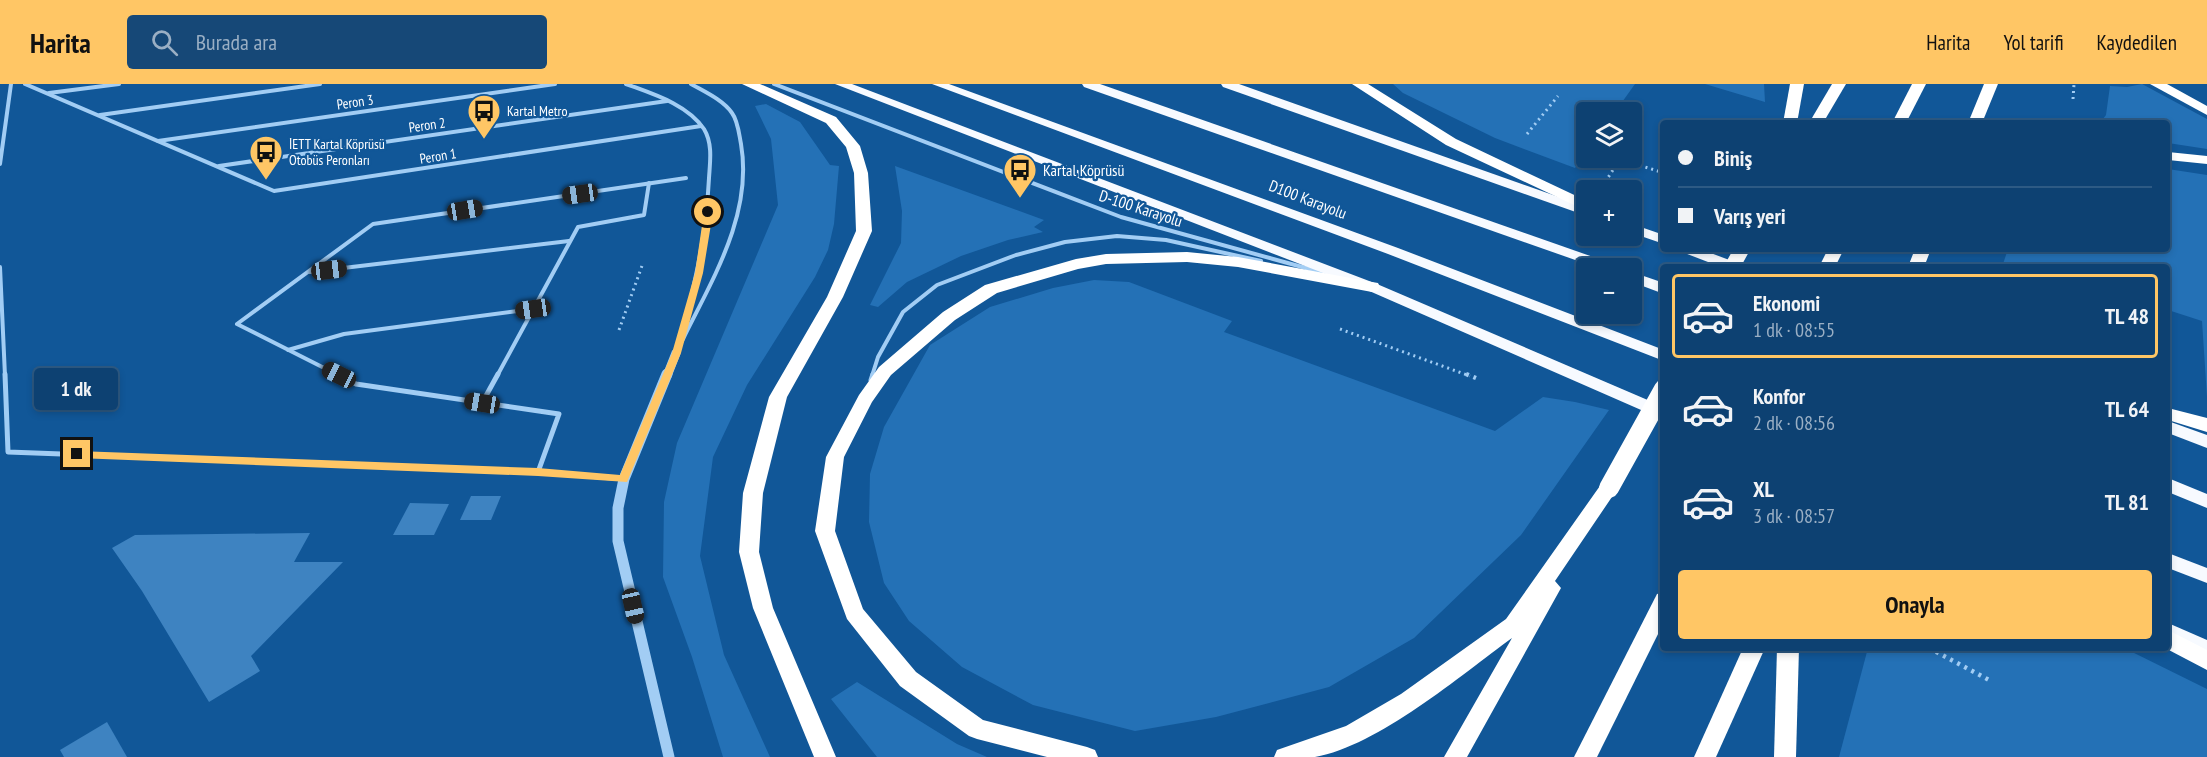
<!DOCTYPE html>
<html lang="tr">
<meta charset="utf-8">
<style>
:root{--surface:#0d4172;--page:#164877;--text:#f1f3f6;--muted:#9aafc4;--line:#2d5a84;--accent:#ffc665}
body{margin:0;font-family:"PT Sans Narrow",sans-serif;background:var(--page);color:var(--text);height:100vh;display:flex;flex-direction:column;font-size:22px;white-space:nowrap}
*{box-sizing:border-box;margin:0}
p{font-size:20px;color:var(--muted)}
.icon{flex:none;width:33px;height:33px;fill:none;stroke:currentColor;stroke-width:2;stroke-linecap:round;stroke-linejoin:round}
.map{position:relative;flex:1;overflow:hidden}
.panel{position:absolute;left:1660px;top:180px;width:510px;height:387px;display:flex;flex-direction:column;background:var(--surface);border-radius:6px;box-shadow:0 3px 9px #0003,0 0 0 2px var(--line)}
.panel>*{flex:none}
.hud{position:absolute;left:1660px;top:36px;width:510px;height:132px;border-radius:6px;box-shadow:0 3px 9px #0003,0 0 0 2px var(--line);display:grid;align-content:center;height:132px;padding:0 18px;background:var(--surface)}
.tools{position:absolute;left:1576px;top:18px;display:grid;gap:12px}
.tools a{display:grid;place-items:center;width:66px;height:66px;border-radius:6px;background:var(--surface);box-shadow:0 3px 9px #0003,0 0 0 2px var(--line);font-size:30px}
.end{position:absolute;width:27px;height:27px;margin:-14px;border:8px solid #ffc665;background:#111;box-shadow:0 0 0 3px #111}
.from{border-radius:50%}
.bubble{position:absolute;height:42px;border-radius:6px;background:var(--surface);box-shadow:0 3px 9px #0003,0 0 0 2px var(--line);font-size:20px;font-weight:700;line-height:42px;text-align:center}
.car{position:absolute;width:18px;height:36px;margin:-18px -9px;border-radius:8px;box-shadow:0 0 4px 2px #0007;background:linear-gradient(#222 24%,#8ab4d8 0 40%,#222 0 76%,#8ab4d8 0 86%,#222 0)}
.hud b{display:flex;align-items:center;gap:21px;height:57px;font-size:22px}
.hud b+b{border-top:2px solid var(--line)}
.hud i{width:15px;height:15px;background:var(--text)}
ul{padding:10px 0 0;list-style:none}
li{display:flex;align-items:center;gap:18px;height:84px;margin:0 12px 9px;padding:0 6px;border:3px solid transparent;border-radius:6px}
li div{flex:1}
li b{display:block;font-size:22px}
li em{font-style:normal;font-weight:700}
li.on{border-color:var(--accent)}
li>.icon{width:54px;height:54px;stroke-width:1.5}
.action{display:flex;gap:12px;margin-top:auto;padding:12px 18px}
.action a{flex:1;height:69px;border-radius:6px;background:var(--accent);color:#111;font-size:24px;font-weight:700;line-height:69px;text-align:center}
header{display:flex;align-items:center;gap:36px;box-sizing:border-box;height:84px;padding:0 30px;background:var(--accent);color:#111}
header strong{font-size:28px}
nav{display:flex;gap:33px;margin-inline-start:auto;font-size:21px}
.search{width:420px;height:54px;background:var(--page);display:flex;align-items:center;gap:15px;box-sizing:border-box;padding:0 21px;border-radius:6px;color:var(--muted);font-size:22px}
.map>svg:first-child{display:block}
.green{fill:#2471b6}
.building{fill:#3e83c1}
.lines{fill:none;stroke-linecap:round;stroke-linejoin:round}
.path-far1{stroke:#a2cdf4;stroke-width:3;stroke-dasharray:2 4;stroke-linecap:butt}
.path{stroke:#a2cdf4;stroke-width:4.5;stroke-dasharray:3 5;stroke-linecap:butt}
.service-far1{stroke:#a2cdf4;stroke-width:4}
.service{stroke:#a2cdf4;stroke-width:5}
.tertiary-far1{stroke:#a2cdf4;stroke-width:9}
.tertiary{stroke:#a2cdf4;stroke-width:11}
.trunk{fill:#f7faff;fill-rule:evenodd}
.motorway{fill:#fff;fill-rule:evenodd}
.motorway-bridge-far1{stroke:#fff;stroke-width:15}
.motorway-bridge{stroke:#fff;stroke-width:20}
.route{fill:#ffc665}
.labels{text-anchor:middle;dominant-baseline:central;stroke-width:4.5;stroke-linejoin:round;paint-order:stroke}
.far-street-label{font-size:14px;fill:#fff;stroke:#115798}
.far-poi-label{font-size:14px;fill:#fff;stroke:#115798;text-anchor:start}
.poi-label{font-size:16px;fill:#fff;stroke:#115798;text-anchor:start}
.street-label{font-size:16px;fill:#fff;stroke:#115798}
</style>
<header>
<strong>Harita</strong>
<div class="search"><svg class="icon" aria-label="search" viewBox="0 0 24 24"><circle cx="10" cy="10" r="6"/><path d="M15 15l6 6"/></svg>Burada ara</div>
<nav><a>Harita</a><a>Yol tarifi</a><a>Kaydedilen</a></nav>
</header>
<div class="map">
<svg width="2207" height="673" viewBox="0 0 2207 673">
<rect width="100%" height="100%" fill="#115798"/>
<g class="green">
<path d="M1393,0H1635L1615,28H1587V67L1575,84L1495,54L1403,9Z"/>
<path d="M1705,0H1764L1765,18Z"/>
<path d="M2142,0L2207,35V65L2168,59V39H2100L2106,31L2110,2L2127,3Z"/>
<path d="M766,20L800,38L830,81L839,82L834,140L828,166L815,193L747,301L713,373L700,472L724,571L770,673H723L692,573L663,493L664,418L677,359L778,121L771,55L755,22Z"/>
<path d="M895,82L1044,136L1034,143L1043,148L1008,156L961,172L907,198L878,223L870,221L901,159L902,127Z"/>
<path d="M2168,85L2207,91V313L2202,237L2168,226V183H2002L2008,165H2168Z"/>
<path d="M1094,196L1129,198L1232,237L1224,248L1495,347L1543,313L1575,318L1609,326L1521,451L1414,554L1329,603L1216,633L1135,647L1033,621L962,583L909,537L884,499L869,438L870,390L884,343L930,261L990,223L1053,204Z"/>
<path d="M1868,564H2124L2207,605V673H1839Z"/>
<path d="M857,598L957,660L987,673H877L831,615Z"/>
</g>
<g class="building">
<path d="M471,412H501L491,436H460Z"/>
<path d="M410,419L449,420L434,451H393Z"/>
<path d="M310,449L294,478H343L251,572L260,587L209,618L142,507L112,464L135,451Z"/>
<path d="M107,638L127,673H64L60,666Z"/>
</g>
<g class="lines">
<g class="path-far1">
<path d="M2073,15L2074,0"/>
<path d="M1527,50L1558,12"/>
<path d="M1602,103L1620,75L1664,89"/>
<path d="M1340,245L1470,292"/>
<path d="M619,246L643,179"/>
</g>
<g class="path">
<path d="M1466,290L1476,294"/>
<path d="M1929,564L1989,596"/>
</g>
<g class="service-far1">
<path d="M25,0L274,107L701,42"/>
<path d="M626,0C653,10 687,20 704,45C713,60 710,78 709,94C706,155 693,211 676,269"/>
<path d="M774,0L1121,133L1324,189"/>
<path d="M49,9L119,0"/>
<path d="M100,31L320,0"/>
<path d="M158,57L555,0"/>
<path d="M0,80L11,0"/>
<path d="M219,82L667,17"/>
<path d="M0,183L5,292"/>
<path d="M310,188L569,157"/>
<path d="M683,255C713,194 753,130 741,60C739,50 738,37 732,29C723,16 705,8 691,0"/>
<path d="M288,266L344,250L533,225"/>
<path d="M340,292L237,240L373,140L686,94"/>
<path d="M497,292L578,143L644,131L649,99"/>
<path d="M872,292L878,273L903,228L937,201L1016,171L1065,158L1117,152L1166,156L1261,177"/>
</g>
<g class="service">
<path d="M5,290L8,368L538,388L624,395"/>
<path d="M337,290L356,300L559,330L538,388"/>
<path d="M871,296L873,290"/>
<path d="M482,319L498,290"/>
</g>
<path class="tertiary-far1" d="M667,292L676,269"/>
<path class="tertiary" d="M667,290L624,395L618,424V457L669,673"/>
<g class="trunk">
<path d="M835,0H852L1377,200L1664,323V336L1367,206Z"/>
<path d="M932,0H949L1398,164L1664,266V277L1388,170Z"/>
<path d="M1082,0H1100L1616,181L1618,184H1598L1084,3Z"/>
<path d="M1221,0H1239L1587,123V132L1223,3Z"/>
<path d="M1632,140L1664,151V160L1632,149Z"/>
<path d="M1680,165H1700L1740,180L1742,183H1721L1682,168Z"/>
<path d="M1632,188L1664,199V210L1632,198Z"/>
<path d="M2168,337L2207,351V364L2168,349Z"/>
<path d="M2168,394L2207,410V424L2168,408Z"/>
<path d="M2168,469L2207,484V499L2168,484Z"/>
<path d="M2168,539L2207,556V573L2168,556Z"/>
</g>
<g class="motorway">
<path d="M742,0H760L836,33L860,62L868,89L872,147L843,213L787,313L763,409L759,468L773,524L836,673H814L753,524L739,468L743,409L769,313L827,213L856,147L854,89L846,63L826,39Z"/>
<path d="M1352,0H1368L1456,55L1587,117V127L1446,61Z"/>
<path d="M1790,0H1804L1797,39H1783Z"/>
<path d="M1832,0H1846L1823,39H1809Z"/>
<path d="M1912,0H1926L1906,39H1892Z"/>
<path d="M1984,0H1998L1982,39H1968Z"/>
<path d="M2150,0H2167L2207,22V31Z"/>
<path d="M2168,68L2207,72V80L2168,76Z"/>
<path d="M1632,139L1642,145L1639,148L1632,149Z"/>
<path d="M1828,165H1844L1835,183H1819Z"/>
<path d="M1187,168L1238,173L1372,198L1378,199L1380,203L1378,207L1372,208L1238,183L1187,178L1106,180L1078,185L997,209L955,236L891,291L872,318L844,373L835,447L863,525L916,588L983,636L1087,663L1095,666L1098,673H1047L977,655L969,652L900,602L847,535L815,447L826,373L859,311L879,283L943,228L985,201L1076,175L1106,170Z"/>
<path d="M2168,324L2207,334V348L2168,336Z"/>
<path d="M1609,397L1616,399L1618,404L1555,497L1561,504L1467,673H1444L1512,554C1461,591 1378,662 1315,673C1302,673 1287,673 1274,673L1277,666L1346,642L1401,610L1506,535L1602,399Z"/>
<path d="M1664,508V538L1597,673H1574L1657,510Z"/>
<path d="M2168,546L2207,566V586L2165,564H2168Z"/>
<path d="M1743,564H1765L1716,673H1694Z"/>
<path d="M1777,564H1799L1796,673H1774Z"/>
</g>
<g class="motorway-bridge-far1">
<path d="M1732,183L1742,165"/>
<path d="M1916,183L1923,165"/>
</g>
<path class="motorway-bridge" d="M1609,404L1664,305"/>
</g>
<path class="route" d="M708,125L713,128L703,189L681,269L627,398L538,392L77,374L72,370L77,367L538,384L620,391L672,269L695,189L704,128Z"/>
<defs>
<g id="bus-pin" transform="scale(1.725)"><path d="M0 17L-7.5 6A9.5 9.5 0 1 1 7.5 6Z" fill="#ffc665" stroke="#115798"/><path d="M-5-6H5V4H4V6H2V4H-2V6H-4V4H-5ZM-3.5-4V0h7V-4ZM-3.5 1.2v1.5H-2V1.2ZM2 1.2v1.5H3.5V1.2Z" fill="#111"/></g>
</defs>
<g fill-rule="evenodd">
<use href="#bus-pin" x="484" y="27"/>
<use href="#bus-pin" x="266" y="68"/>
<use href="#bus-pin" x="1020" y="86"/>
</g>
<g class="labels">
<g class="far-street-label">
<text transform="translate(355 18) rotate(-8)">Peron 3</text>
<text transform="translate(427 41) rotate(-8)">Peron 2</text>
<text transform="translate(438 72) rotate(-9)">Peron 1</text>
</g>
<g class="far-poi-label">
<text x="507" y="27">Kartal Metro</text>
<text x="289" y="60">İETT Kartal Köprüsü<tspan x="289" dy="16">Otobüs Peronları</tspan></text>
</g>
<g class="poi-label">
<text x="1043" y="86">Kartal Köprüsü</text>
</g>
<g class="street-label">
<text transform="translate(1308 115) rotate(21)">D100 Karayolu</text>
<text transform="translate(1141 124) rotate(18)">D-100 Karayolu</text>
</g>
</g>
</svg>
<div class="tools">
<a><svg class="icon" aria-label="layers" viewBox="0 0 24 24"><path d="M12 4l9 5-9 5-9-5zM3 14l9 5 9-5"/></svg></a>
<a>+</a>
<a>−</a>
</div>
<i class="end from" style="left:708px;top:128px"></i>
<i class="end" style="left:77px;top:370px"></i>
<div class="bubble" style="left:34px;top:284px;width:84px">1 dk</div>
<i class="car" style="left:580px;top:110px;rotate:262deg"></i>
<i class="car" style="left:465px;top:126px;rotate:81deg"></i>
<i class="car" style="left:329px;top:186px;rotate:83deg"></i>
<i class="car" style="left:533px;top:225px;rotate:262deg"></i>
<i class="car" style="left:339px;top:291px;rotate:296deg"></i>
<i class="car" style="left:482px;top:319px;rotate:279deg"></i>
<i class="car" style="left:633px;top:522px;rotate:167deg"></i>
<div class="hud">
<b><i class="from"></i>Biniş</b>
<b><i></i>Varış yeri</b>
</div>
<section class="panel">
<ul>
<li class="on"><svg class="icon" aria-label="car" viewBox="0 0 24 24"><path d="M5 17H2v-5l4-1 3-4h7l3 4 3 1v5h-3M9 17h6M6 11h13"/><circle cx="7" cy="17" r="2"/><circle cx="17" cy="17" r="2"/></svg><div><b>Ekonomi</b><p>1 dk · 08:55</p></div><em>TL 48</em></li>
<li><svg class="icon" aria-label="car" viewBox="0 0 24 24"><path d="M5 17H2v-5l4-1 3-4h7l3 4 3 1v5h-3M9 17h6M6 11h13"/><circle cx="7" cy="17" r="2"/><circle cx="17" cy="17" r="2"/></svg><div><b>Konfor</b><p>2 dk · 08:56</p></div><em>TL 64</em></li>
<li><svg class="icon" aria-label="car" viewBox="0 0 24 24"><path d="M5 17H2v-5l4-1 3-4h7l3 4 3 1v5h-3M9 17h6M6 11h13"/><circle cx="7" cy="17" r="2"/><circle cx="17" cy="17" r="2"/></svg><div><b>XL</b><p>3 dk · 08:57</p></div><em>TL 81</em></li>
</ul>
<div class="action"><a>Onayla</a></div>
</section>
</div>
